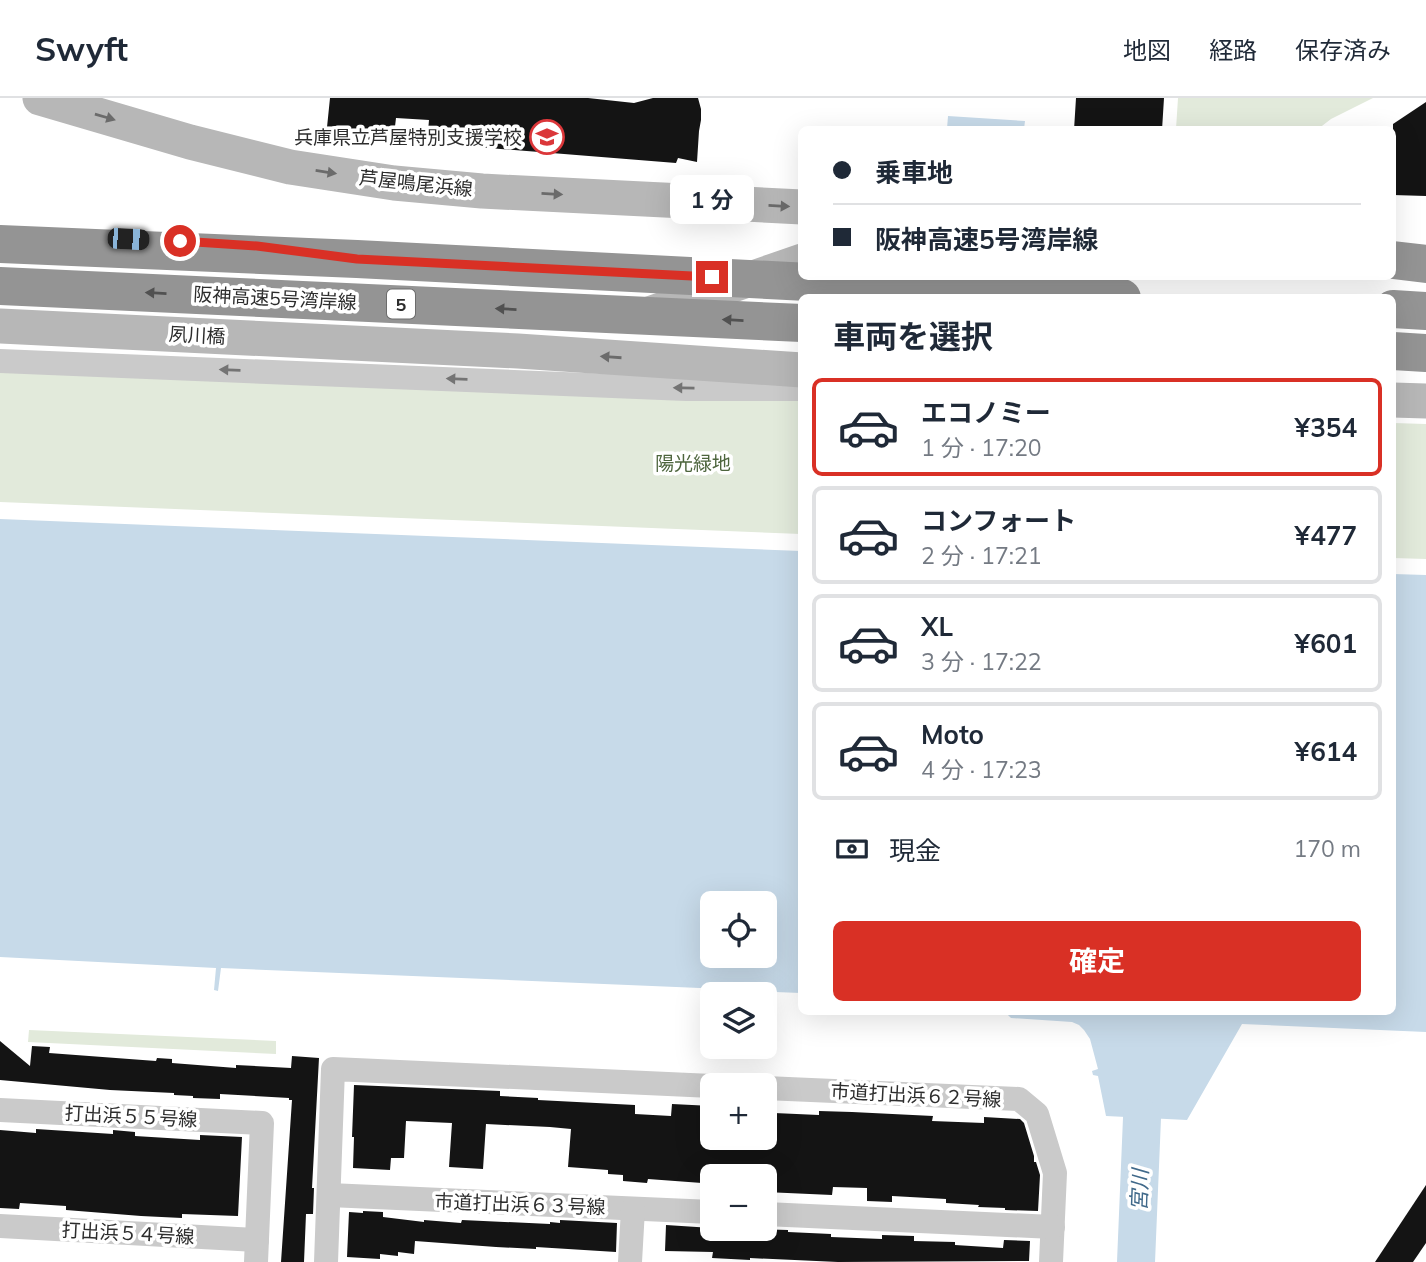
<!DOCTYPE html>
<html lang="ja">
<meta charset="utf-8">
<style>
:root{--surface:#fff;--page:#f6f6f7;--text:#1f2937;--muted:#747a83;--line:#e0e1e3;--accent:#d93025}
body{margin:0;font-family:Mulish,"Noto Sans JP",sans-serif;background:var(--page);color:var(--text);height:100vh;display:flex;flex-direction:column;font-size:26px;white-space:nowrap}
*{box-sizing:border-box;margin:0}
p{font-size:23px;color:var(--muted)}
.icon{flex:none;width:38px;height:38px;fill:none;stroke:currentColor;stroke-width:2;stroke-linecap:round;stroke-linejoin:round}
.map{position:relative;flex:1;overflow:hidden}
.drawer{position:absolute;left:798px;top:196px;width:598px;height:721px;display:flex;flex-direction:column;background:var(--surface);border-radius:10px;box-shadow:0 7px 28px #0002}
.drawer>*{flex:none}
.top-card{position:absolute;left:798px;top:28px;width:598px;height:154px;border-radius:10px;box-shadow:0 7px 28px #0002;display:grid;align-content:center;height:154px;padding:0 35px;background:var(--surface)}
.fabs{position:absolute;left:700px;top:793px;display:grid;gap:14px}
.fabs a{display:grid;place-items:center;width:77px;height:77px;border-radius:10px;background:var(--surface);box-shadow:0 7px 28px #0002;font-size:35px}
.end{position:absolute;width:32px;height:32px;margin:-16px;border:9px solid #d93025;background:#fff;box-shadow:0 0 0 4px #fff}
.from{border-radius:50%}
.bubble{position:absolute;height:49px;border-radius:10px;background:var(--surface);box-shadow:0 7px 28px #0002;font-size:23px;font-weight:700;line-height:49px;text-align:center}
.car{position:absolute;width:21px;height:42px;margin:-21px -10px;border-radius:9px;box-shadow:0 0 5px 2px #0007;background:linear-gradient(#222 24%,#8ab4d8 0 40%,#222 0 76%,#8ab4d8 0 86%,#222 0)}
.top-card b{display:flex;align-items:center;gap:24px;height:66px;font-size:26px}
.top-card b+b{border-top:2px solid var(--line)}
.top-card i{width:18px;height:18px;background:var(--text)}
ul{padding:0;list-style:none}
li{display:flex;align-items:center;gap:21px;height:98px;margin:0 14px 10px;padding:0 21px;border:4px solid var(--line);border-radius:10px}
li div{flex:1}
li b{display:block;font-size:26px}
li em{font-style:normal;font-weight:700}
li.on{border-color:var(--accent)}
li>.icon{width:63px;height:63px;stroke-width:1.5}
h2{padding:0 35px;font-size:32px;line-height:84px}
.pay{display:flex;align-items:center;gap:18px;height:77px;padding:0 35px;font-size:26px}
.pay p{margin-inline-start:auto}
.primary-button{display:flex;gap:14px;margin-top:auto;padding:14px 35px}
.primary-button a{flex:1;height:80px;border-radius:10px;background:var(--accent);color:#fff;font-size:28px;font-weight:700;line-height:80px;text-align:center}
header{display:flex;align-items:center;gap:42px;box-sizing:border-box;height:98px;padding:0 35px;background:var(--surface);border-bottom:2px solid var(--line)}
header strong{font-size:33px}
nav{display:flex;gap:38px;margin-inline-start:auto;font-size:24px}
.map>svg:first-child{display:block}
.green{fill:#e2eadb}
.water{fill:#c7dae9;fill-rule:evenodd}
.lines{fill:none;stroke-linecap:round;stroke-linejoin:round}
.river{stroke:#c7dae9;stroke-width:38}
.building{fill:#141414}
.street{stroke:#cacaca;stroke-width:24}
.secondary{stroke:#b7b7b7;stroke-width:35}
.highway{stroke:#949494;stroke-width:38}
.highway-bridge{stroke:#949494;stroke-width:38}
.oneway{fill:#6b6b6b}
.oneway2{fill:#515151}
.oneway3{fill:#747474}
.route{stroke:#d93025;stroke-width:9}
.labels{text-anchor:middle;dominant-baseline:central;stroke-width:7;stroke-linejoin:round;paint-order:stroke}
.shield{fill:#fff;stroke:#6c6c6c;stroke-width:2}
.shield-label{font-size:18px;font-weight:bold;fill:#2d2d2d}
.poi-label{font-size:19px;fill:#2d2d2d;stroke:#fff;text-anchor:end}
.street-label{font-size:19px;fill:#2d2d2d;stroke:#fff}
.park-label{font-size:19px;fill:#4d653d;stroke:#fff}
.water-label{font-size:21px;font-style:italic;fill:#40698a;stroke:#fff}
</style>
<header>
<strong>Swyft</strong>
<nav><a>地図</a><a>経路</a><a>保存済み</a></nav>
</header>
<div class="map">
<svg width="1426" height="1164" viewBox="0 0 1426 1164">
<rect width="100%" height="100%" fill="#fff"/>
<g class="green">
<path d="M1178,0H1373L1331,21L1318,31H1176Z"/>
<path d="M0,272L801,302V436L0,404Z"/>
<path d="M1393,325L1426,326V461L1393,460Z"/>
<path d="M29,932L276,943V956L28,944Z"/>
</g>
<g class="water">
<path d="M948,18L1025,23L1024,31H947Z"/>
<path d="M0,421L801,453V895L729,892L728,896H724V891L221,870L218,893L214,892L216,870L0,859ZM712,805H765V858H712Z"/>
<path d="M1393,476L1426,477V934L1242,926L1187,1022L1106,1018L1098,978L1093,977L1092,973L1098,971L1090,941L1084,932L1079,927L1072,924L1011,920L1005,914H1393Z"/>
</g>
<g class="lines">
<path class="river" d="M1136,1164L1142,1020"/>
</g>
<g class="building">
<path d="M330,0H588L634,5L653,0H698L701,11V22L699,33L697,64L678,60L676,65L427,45L429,22L396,20L394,37L391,45L326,39Z"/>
<path d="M1076,0H1164L1162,32H1074Z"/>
<path d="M1426,4V98L1393,97V26Z"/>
<path d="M0,943L30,968L32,948L50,949L49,955L156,963L157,960L172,961V965L236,970V967L291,970L292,958L319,960L312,1090H314L313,1116H306L304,1164H281L292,1002H289V1000L220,996V1001L193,1000V998L174,997V995L110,992L0,982Z"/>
<path d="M354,987L500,993V998L538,1000V1002L635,1007V1016L671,1018L672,1006L712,1008V1040H765V1025H773L774,1015L819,1017V1013L852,1014L933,1018L932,1023L984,1025V1019L1020,1021L1024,1025L1034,1058V1064H1036L1040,1077L1038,1113L1005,1112V1110L978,1109L979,1107L946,1105V1101L892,1098V1104L867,1103V1090L833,1089L832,1097L765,1094V1078H712V1080H702V1085L648,1081L647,1085L623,1083V1077L608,1076V1072L568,1069L571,1031L550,1029L486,1026L483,1071L449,1069L452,1025L406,1023L404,1060H391L390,1072L353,1070L354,1039H352Z"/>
<path d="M36,1031L113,1036V1032L135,1034V1038L200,1042V1037L242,1039L238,1118L182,1116V1120L141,1118L66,1112V1108L20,1105L19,1111L0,1110V1032L36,1035Z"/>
<path d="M1426,1087V1145L1413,1164H1375Z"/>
<path d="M363,1113L383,1114V1119L424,1124V1122L461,1125L462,1122L550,1126V1124L560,1125V1122L617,1125L616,1154L536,1149V1151L496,1149L415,1143L414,1156L398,1154V1158L380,1156V1161L347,1159L349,1114L363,1115Z"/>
<path d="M666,1127L712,1130L788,1132V1134L831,1136V1139L882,1141V1137L914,1138V1143L955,1144V1147L1003,1150L1004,1142L1030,1143L1029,1163L838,1164L750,1160V1162L712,1160L713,1154L665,1153Z"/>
</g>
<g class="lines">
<g class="street">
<path d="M0,263L686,291H802"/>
<path d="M765,990L1019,1001L1037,1016L1055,1075L1051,1164"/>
<path d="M0,1012L262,1025L256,1164"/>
<path d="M329,1097L712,1114"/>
<path d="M765,1116L1053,1129"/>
<path d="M0,1128L257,1142"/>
<path d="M326,1164L333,971L712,988"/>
<path d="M630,1164L633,1111"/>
</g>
<g class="secondary">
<path d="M40,0L190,44L290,69L394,85L482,93L802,109"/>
<path d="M649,216L802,163"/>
<path d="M0,228L518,253L802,272"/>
<path d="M1393,302L1426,303"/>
</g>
<g class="highway">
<path d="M1393,162L1426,166"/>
<path d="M1393,211L1426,213"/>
<path d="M1393,253L1426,255"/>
</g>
<g class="highway-bridge">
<path d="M0,146L357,161L1122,200"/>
<path d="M0,188L802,225"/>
</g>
</g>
<defs><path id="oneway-solid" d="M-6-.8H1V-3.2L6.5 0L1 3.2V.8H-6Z" transform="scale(1.75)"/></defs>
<g class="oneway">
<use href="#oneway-solid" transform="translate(105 19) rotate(16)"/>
<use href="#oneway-solid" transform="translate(326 74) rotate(9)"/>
<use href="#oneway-solid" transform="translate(552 96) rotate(3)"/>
<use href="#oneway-solid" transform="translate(779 108) rotate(3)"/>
<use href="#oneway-solid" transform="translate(611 259) rotate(-176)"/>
</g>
<g class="oneway2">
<use href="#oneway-solid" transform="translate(156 195) rotate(-177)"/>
<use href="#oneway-solid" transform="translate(506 211) rotate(-177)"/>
<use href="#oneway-solid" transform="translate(733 222) rotate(-177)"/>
</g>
<g class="oneway3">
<use href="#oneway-solid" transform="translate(230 272) rotate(-178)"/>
<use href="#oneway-solid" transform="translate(457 281) rotate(-178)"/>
<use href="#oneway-solid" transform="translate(684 290) rotate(-179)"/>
</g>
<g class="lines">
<path class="route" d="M180,143L257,148L357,161L712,179"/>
</g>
<defs>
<g id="school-ring" transform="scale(1.75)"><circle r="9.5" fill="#fff" stroke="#db373a" stroke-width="1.5"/><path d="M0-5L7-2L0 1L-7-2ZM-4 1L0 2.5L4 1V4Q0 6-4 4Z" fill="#db373a"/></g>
</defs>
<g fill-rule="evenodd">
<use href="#school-ring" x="547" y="39"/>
</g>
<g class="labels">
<rect class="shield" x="387" y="191.5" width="28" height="29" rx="5"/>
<g class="shield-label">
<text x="401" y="206">5</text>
</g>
<g class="poi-label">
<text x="522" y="39">兵庫県立芦屋特別支援学校</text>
</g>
<g class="street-label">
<text transform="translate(416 85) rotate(6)">芦屋鳴尾浜線</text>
<text transform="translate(275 200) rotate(3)">阪神高速5号湾岸線</text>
<text transform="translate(197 237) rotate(3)">夙川橋</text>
<text transform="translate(916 997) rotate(3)">市道打出浜６２号線</text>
<text transform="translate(131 1018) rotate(3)">打出浜５５号線</text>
<text transform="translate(520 1106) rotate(2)">市道打出浜６３号線</text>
<text transform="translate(128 1135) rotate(3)">打出浜５４号線</text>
</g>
<g class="park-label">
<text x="693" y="365">陽光緑地</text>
</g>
<g class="water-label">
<text transform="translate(1139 1092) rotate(-88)">宮川</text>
</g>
</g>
</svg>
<div class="fabs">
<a><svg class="icon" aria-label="locate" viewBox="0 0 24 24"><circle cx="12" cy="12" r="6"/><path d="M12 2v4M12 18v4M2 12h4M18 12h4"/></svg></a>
<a><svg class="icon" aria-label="layers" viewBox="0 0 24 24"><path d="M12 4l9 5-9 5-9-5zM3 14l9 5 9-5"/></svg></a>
<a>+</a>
<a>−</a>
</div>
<i class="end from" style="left:180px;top:143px"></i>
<i class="end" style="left:712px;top:179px"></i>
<div class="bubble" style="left:670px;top:77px;width:84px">1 分</div>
<i class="car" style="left:128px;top:141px;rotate:93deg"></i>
<div class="top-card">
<b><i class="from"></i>乗車地</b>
<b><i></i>阪神高速5号湾岸線</b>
</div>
<section class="drawer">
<h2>車両を選択</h2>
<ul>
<li class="on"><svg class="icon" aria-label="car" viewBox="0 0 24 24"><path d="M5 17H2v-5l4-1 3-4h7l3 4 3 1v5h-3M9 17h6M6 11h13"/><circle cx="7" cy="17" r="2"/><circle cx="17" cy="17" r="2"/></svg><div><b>エコノミー</b><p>1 分 · 17:20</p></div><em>¥354</em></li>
<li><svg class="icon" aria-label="car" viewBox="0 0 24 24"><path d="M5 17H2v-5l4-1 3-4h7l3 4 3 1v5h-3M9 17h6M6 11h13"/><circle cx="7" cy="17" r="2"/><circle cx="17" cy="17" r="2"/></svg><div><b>コンフォート</b><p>2 分 · 17:21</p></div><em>¥477</em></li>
<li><svg class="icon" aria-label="car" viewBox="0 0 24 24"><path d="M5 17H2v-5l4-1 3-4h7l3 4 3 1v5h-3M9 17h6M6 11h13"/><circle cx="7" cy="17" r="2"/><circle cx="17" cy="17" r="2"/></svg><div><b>XL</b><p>3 分 · 17:22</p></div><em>¥601</em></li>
<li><svg class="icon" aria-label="car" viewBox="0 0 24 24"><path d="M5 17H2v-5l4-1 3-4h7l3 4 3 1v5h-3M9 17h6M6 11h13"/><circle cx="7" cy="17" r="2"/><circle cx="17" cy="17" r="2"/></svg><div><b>Moto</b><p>4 分 · 17:23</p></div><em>¥614</em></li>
</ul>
<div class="pay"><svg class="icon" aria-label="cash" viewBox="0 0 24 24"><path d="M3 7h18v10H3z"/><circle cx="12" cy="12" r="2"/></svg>現金<p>170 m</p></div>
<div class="primary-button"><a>確定</a></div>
</section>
</div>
